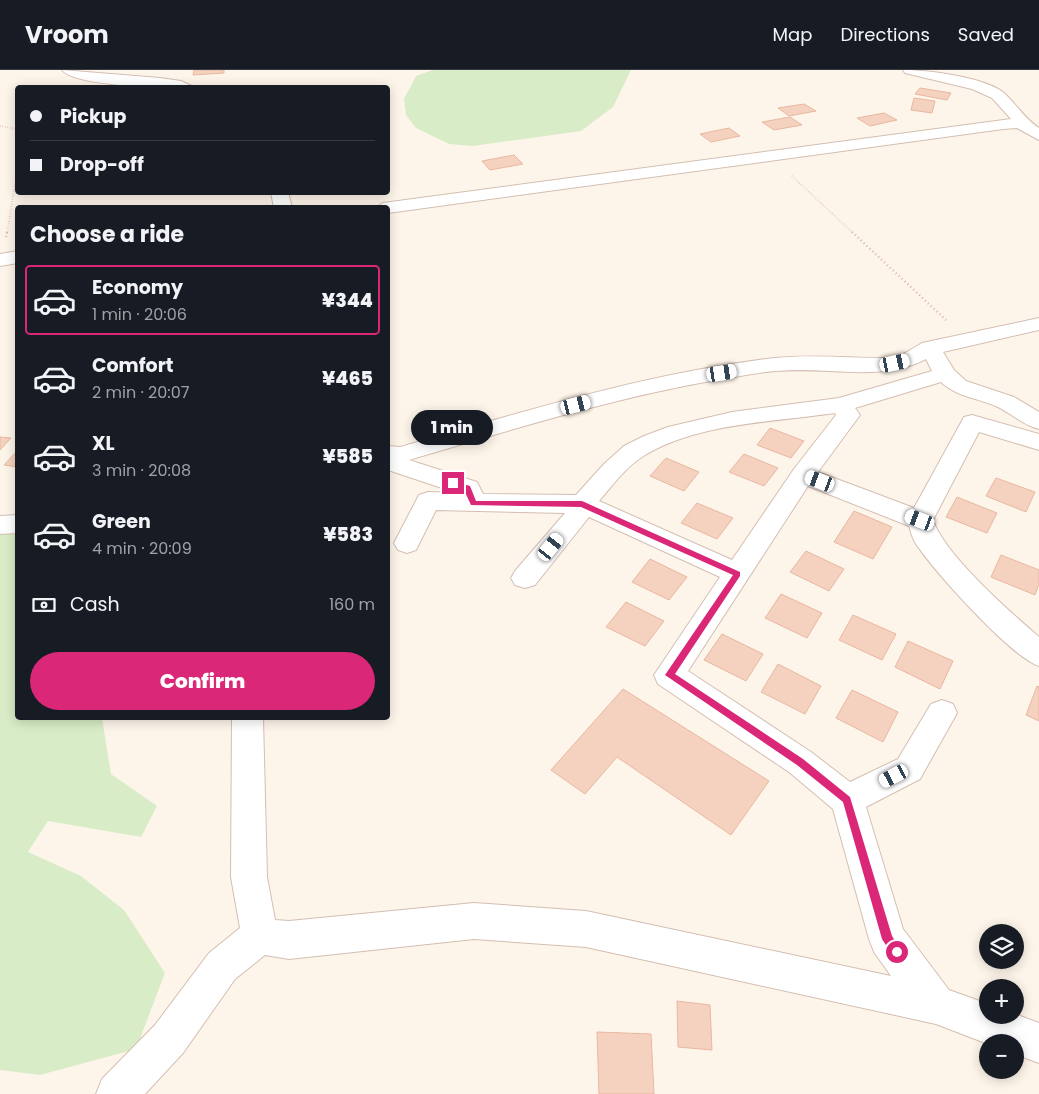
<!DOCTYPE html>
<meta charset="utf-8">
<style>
:root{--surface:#171b24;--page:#20242c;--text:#f1f3f6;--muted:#9ea1a6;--line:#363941;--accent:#db2777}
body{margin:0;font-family:Poppins,sans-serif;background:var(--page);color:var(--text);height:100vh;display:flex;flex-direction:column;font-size:19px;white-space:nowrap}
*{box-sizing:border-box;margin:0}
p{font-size:16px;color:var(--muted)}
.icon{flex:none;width:28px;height:28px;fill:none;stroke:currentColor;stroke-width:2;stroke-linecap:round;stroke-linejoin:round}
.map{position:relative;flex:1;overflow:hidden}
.drawer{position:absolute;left:15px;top:135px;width:375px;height:515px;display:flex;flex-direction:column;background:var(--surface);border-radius:5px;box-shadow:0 2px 12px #0003}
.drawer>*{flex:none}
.banner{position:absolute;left:15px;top:15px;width:375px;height:110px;border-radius:5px;box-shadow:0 2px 12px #0003;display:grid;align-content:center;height:110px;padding:0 15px;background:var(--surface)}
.tools{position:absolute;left:979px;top:854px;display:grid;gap:10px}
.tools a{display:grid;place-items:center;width:45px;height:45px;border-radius:50%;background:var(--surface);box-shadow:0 2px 12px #0003;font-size:25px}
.end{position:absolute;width:22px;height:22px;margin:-11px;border:6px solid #db2777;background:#fff;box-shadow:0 0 0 2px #fff}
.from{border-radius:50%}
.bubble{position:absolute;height:35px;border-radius:18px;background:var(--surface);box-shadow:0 2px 12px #0003;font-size:16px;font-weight:800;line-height:35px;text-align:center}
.car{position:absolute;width:15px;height:30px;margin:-15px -8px;border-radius:6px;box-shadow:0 0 4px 1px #0007;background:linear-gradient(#fff 24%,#345 0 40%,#fff 0 76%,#345 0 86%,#fff 0)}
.banner b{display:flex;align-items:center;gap:18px;height:48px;font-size:19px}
.banner b+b{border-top:1px solid var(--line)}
.banner i{width:12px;height:12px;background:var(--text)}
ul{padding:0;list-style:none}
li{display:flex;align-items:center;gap:15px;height:70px;margin:0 10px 8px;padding:0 5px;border:2px solid transparent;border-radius:5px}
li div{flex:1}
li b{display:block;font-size:19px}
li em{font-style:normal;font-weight:800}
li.selected{border-color:var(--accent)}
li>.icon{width:45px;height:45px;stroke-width:1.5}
h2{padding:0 15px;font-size:22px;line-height:60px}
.pay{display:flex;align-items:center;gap:12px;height:55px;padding:0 15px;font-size:19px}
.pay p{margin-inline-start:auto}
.primary-button{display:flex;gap:10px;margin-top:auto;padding:10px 15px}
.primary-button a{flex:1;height:58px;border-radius:30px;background:var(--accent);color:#fff;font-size:20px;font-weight:800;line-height:58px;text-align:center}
header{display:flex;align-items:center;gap:30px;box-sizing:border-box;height:70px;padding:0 25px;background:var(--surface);border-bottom:1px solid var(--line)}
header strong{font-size:24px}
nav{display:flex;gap:28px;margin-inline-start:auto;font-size:18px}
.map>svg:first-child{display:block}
.green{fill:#d8edc7}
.building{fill:#f5d2c0;stroke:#e9b79f}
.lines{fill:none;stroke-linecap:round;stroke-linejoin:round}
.street-casing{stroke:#d4beb1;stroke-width:2}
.path-far1{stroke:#dbb5a2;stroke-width:2;stroke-dasharray:0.5 2;stroke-linecap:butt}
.path{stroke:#dbb5a2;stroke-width:2.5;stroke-dasharray:1 3;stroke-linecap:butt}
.street{fill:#fff;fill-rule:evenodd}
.route{fill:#db2777}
</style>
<header>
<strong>Vroom</strong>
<nav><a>Map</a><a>Directions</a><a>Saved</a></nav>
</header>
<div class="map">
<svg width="1039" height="1024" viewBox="0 0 1039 1024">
<rect width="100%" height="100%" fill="#fef5ea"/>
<g class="green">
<path d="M433,0H631L613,37L581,61L473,76L449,74L416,58L406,45L404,29L416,6Z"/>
<path d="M17,463L18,648H102L111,704L157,736L141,767L48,751L28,782L81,806L124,840L165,903L136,979L40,1005L0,1000V464Z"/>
</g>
<g class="building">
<path d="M194,0H224V3L193,5Z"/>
<path d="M920,18L951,23L947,30L915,24Z"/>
<path d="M914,28L935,31L932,43L911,40Z"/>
<path d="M804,34L816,41L789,46L778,38Z"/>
<path d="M884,43L897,50L870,56L857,48Z"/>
<path d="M790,47L802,55L774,60L762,52Z"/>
<path d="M729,58L740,66L711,72L700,64Z"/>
<path d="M514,85L523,94L490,100L482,91Z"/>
<path d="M770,358L804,371L791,388L757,375Z"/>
<path d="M0,367L11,368L0,380Z"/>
<path d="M18,380V397L4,395Z"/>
<path d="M744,384L778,398L764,416L729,402Z"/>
<path d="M666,388L699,402L684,421L650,406Z"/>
<path d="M996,408L1035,422L1026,442L986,426Z"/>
<path d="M957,427L997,443L987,463L946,447Z"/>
<path d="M697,433L733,448L717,469L681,453Z"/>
<path d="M854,441L892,457L873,489L834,472Z"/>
<path d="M806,481L844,499L829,521L790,502Z"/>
<path d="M1001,485L1039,500V514L1035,525L991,507Z"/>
<path d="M650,489L687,507L669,530L632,512Z"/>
<path d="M781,524L822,543L807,568L765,548Z"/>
<path d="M626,532L664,551L645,576L606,557Z"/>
<path d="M853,545L896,564L882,590L839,570Z"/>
<path d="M722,564L763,584L746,611L704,590Z"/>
<path d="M908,571L953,591L940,619L895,597Z"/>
<path d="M778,594L821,616L805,644L761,622Z"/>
<path d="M1037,616L1039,617V651L1026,645Z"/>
<path d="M623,619L769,711L731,765L617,687L585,724L551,700Z"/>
<path d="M852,620L898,642L883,672L836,648Z"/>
<path d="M677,931L710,935L712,980L678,977Z"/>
<path d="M597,962L651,964L654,1024H599Z"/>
</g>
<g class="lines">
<g class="street-casing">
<g id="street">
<path d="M62,0L160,8L181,11L196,18C172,18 75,17 62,0Z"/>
<path d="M903,0C927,0 985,7 1004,23C1017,35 1025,49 1039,58V70L1017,58L1003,59L388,143V138H375L383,133L1011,49L992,28L972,19L905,3Z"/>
<path d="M271,122H288L292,138H274Z"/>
<path d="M18,181V193L0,196V184Z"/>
<path d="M1039,248V260L943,282L954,300L966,311L1014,327L1039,342V359C1023,355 1012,344 998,337C978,328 957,327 941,312L855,338L860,345L818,402L914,438L964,347L972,345L1039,364V380L979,362L933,450C945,485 1009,541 1039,567V596C1011,587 934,501 916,474C912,468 911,462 909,456L808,416L688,601L811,682L850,712L898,689L931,634L942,630L953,634L957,643L920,709L866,737L903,859L949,920L988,934V945L1015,944L1039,953V993L1015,984V972L988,974L936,954L586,877L474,869L289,889L265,885L235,909L183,983L145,1024H96L102,1009L155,955L209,883L240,858L231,807L232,648H263L267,807L275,850L289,851L474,833L586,841L891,906L874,882L869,869L833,739L789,702L658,614L654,605L720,507L589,447L535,515L525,518L515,515L511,508L515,501L565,443L436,440L416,480L407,483L398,480L394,473L419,425L428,422L457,423L388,400V376L400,377C523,342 647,303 775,288C810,284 850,288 885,288L900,286L922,273ZM926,289L932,301L839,328L732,342L668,357L644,366L624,376L604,394L576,425L483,424L477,412L409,390C511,360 612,328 717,310C737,307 757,302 777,301C825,296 881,313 926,289ZM835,343L836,345L794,399L732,490L599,431C612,416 625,398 642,387C695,353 774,352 835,343Z"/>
<path d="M18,445V463L0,464V446Z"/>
</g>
</g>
<g class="path-far1">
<path d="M0,56L16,59L18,62"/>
<path d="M792,106L854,164"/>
<path d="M7,164L18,95"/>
</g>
<g class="path">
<path d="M852,162L946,250"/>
<path d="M6,167L7,162"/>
</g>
<use href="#street" class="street"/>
</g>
<path class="route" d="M453,411L470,416L476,431H582L740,502V506L675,604L803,689L850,727L892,866L902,882L901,886H893L882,869L843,732L797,695L665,605L733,505L581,437L471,435L464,420L450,415L449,413Z"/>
</svg>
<div class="tools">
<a><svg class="icon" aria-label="layers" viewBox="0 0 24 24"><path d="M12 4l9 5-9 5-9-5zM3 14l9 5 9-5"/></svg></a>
<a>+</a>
<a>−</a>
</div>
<i class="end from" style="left:897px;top:882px"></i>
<i class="end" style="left:453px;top:413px"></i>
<div class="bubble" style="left:411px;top:340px;width:82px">1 min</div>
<i class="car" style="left:895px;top:293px;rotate:78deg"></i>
<i class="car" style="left:722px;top:303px;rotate:81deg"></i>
<i class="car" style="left:576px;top:335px;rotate:76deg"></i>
<i class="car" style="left:820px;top:411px;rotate:291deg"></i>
<i class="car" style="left:920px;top:450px;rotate:291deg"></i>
<i class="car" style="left:551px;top:477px;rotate:39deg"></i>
<i class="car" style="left:894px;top:706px;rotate:243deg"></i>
<div class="banner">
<b><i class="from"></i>Pickup</b>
<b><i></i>Drop-off</b>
</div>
<section class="drawer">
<h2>Choose a ride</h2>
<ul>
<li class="selected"><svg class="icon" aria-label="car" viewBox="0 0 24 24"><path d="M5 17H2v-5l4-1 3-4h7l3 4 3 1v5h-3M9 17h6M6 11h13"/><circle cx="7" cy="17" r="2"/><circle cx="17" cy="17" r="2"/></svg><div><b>Economy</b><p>1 min · 20:06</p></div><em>¥344</em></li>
<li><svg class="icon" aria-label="car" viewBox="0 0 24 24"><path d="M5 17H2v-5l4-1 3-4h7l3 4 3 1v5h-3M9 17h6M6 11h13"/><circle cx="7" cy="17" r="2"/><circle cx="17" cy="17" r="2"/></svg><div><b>Comfort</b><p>2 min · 20:07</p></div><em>¥465</em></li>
<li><svg class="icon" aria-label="car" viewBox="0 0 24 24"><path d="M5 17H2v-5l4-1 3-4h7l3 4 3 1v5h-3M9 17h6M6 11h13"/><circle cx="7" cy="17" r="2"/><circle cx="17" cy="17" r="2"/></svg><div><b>XL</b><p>3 min · 20:08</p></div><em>¥585</em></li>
<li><svg class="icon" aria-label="car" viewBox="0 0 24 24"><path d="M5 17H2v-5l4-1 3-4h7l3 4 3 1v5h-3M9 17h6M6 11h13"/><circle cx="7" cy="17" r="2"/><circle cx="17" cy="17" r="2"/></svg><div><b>Green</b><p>4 min · 20:09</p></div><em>¥583</em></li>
</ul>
<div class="pay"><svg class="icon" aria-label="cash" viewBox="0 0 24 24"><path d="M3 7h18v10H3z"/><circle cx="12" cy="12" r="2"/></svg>Cash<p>160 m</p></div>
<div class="primary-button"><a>Confirm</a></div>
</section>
</div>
